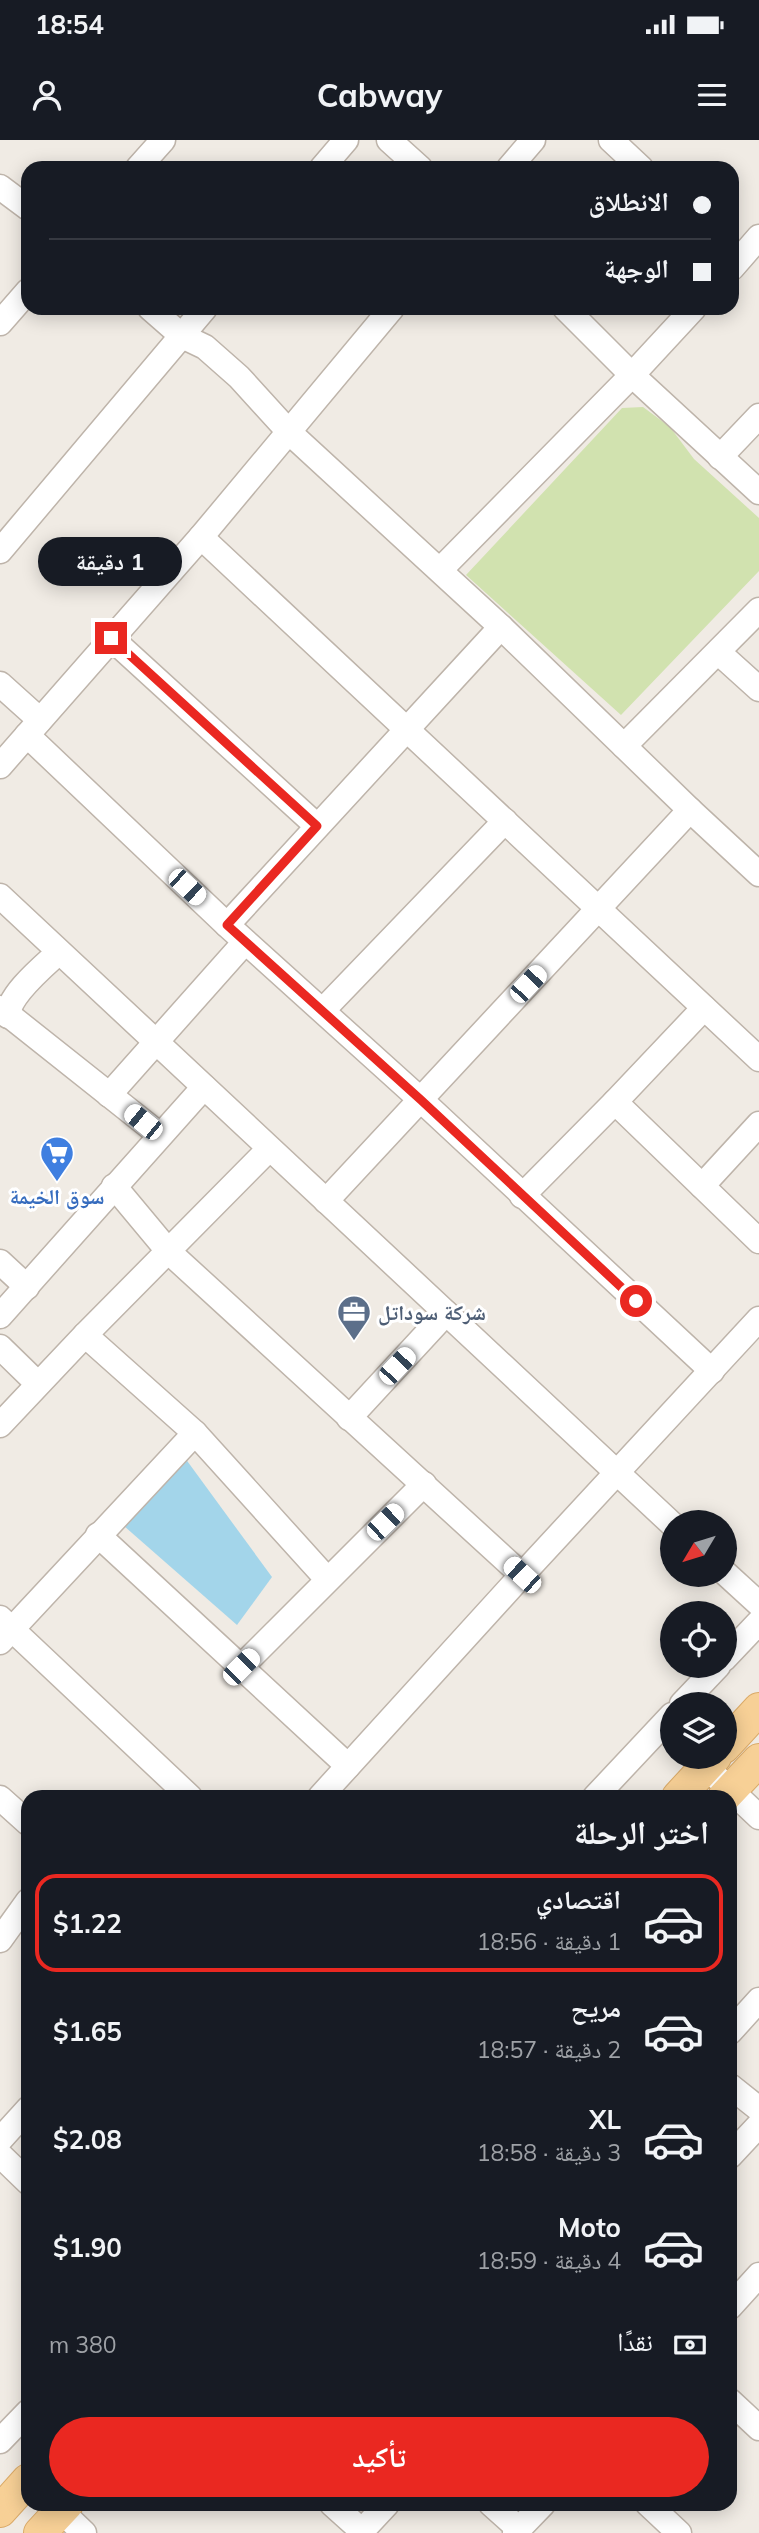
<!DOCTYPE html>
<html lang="ar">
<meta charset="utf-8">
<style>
:root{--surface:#171b24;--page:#20242c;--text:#f1f3f6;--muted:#9ea1a6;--line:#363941;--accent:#ea2821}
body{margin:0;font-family:Mulish,"Noto Naskh Arabic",sans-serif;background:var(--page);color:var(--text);direction:rtl;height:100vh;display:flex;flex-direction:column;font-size:26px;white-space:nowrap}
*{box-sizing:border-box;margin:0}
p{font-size:23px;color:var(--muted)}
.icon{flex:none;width:38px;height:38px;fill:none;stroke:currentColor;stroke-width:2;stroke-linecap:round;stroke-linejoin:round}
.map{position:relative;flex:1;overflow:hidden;direction:ltr}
.sheet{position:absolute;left:21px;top:1650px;width:716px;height:721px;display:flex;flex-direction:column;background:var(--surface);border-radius:21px;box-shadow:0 4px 18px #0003;direction:rtl}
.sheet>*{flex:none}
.top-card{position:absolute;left:21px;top:21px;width:718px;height:154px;border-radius:21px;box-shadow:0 4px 18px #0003;direction:rtl;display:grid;align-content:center;height:154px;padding:0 28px;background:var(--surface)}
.needle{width:46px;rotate:232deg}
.controls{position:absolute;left:660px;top:1370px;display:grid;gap:14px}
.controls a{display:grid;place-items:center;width:77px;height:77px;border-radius:50%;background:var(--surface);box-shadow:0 4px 18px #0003;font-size:35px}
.end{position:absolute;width:32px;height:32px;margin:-16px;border:9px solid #ea2821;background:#fff;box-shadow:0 0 0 4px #fff}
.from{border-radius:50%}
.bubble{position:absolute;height:49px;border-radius:24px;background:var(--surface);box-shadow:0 4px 18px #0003;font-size:23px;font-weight:700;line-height:49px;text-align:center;direction:rtl}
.car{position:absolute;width:21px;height:42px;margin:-21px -10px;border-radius:9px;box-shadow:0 0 5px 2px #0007;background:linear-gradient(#fff 24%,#345 0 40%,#fff 0 76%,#345 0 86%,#fff 0)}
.top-card b{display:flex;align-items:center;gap:24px;height:66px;font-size:26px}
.top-card b+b{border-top:2px solid var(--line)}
.top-card i{width:18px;height:18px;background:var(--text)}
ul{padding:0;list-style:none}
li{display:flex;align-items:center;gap:21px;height:98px;margin:0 14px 10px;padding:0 14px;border:4px solid transparent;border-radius:21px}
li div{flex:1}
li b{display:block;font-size:26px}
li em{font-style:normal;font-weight:700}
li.on{border-color:var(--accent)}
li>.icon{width:63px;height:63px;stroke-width:1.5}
h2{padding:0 28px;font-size:32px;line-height:84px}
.pay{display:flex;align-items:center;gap:18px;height:77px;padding:0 28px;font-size:26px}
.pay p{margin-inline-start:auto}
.cta{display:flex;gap:14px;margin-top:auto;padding:14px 28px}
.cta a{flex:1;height:80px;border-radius:42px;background:var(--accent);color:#fff;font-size:28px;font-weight:700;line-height:80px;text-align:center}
.status{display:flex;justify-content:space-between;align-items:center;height:49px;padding:0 35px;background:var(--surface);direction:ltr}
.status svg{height:19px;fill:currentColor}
header{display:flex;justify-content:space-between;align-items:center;height:91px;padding:0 28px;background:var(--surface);font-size:32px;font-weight:700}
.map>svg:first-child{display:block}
.green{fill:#d1e2af}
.water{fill:#a3d5ea}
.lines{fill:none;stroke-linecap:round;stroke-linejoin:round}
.minor-casing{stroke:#beb4aa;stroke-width:27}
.major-casing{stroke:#daaa68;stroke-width:34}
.minor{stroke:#fff;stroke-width:24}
.major{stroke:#f7d096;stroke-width:32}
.route{stroke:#ea2821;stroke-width:9}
.labels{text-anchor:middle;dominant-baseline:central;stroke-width:6;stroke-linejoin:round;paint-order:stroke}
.shop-label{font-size:21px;font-weight:bold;fill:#366cbe;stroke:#fff}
.service-label{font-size:21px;font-weight:bold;fill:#4e5e75;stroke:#fff;text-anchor:start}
</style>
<div class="status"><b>18:54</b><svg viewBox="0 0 49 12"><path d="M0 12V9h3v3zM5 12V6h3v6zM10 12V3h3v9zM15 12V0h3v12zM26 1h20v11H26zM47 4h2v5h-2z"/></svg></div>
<header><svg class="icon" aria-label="menu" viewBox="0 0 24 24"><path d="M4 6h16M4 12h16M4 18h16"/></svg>Cabway<svg class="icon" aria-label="person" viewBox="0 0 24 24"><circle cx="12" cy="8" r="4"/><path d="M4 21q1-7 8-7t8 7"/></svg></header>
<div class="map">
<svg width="759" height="2393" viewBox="0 0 759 2393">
<rect width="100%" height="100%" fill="#f0ebe4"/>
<path class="green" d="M643,267L670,287L694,319L759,378V431L621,575L466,435L622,268Z"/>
<path class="water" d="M185,1318L272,1437L237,1485L124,1386Z"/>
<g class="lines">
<g class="minor-casing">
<g id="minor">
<path d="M389,0L420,28"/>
<path d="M611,0L641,28"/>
<path d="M138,28L163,0"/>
<path d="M322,28L346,0"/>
<path d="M509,28L533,0"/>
<path d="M0,47L28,68"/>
<path d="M732,128L759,97"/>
<path d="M150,168L182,196L205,207L239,237L290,293L501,487L690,670L759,734"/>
<path d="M565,168L632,235L759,352"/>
<path d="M0,183L28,151"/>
<path d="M720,317L759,276"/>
<path d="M201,397L759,919"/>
<path d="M0,411L205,168"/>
<path d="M440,430L632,235L694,168"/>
<path d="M111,498L317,686"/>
<path d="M718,512L759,549"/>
<path d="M0,544L40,580"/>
<path d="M27,595L227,785L421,960L712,1231"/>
<path d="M624,606L759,470"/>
<path d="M0,626L201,397L392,168"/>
<path d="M0,756L672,1384"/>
<path d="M227,785L501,487"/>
<path d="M0,868L160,995"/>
<path d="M323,870L505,681"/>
<path d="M8,876C8,855 44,826 59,812"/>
<path d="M109,955L245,802"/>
<path d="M615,962L759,1101"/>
<path d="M114,1046L169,1112L522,1435"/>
<path d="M702,1046L759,984"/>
<path d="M522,1056L615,962L704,868"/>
<path d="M326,1061L690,670"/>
<path d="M0,1122L27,1147"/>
<path d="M0,1176L204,947"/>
<path d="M85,1195L195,1293L327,1439"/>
<path d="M0,1207L38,1244"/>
<path d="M349,1278L446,1173"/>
<path d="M0,1285L85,1195L269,1009"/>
<path d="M98,1395L348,1626"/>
<path d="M724,1432L759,1464"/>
<path d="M0,1478L190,1657"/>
<path d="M0,1502L195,1293"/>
<path d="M724,1519L759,1482"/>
<path d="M241,1527L424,1344"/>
<path d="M682,1564L718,1526"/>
<path d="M706,1627L759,1677"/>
<path d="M320,1657L522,1435L759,1179"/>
<path d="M595,1657L672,1575"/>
<path d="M0,1658L28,1683"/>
<path d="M0,1800L28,1761"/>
<path d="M730,1892L759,1860"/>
<path d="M730,1946L759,1969"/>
<path d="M0,2000L28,1969"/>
<path d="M0,2015L28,2042"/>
<path d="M730,2016L759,1985"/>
<path d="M730,2167L759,2135"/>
<path d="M730,2261L759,2288"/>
<path d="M0,2301L28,2272"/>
<path d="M332,2364L362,2391"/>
<path d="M491,2364L519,2389"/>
<path d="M648,2364L679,2393"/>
<path d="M61,2371L84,2393"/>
<path d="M360,2393L387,2364"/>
<path d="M515,2393L543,2364"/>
</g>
</g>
<g class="major-casing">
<g id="major">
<path d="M724,1607L759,1569"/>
<path d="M678,1657L715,1617"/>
<path d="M724,1657L759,1620"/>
<path d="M0,2371L28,2340"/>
<path d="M40,2393L67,2364"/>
</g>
</g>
<use href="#minor" class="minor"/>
<use href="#major" class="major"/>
</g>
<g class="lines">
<path class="route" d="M111,498L317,686L227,785L421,960L636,1161"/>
</g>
<defs>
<g id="supermarket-pin" transform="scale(1.75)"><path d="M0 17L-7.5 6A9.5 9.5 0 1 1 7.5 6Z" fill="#3f7fe0" stroke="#fff"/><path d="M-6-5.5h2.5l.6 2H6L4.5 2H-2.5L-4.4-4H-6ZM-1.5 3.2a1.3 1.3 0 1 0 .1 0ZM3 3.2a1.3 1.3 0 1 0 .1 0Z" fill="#fff"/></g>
<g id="office-pin" transform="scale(1.75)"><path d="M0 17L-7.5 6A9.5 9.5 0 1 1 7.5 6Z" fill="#5c6f8a" stroke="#fff"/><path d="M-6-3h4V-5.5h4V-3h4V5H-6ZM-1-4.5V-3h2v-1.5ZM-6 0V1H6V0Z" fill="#fff"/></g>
</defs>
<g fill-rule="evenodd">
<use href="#supermarket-pin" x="57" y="1013"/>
<use href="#office-pin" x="354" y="1172"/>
</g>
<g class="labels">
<g class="shop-label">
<text x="57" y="1056">سوق الخيمة</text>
</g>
<g class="service-label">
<text x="378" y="1172">شركة سوداتل</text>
</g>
</g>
</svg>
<div class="controls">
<a><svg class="needle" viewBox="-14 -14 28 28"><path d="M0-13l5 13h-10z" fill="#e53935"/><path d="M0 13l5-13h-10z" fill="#9ea1a6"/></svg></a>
<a><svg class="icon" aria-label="locate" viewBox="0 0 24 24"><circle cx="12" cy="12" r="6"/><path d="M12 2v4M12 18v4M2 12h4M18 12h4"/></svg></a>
<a><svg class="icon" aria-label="layers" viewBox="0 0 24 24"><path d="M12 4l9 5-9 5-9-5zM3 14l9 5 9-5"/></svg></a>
</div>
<i class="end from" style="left:636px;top:1161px"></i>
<i class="end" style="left:111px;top:498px"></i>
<div class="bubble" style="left:38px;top:397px;width:144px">1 دقيقة</div>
<i class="car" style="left:187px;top:747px;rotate:133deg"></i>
<i class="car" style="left:528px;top:844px;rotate:43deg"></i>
<i class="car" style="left:143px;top:982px;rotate:309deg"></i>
<i class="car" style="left:397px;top:1226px;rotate:43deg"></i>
<i class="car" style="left:385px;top:1382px;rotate:46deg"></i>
<i class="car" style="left:522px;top:1435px;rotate:313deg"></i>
<i class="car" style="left:241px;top:1527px;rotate:45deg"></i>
<div class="top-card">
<b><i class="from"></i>الانطلاق</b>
<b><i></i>الوجهة</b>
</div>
<section class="sheet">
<h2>اختر الرحلة</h2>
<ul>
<li class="on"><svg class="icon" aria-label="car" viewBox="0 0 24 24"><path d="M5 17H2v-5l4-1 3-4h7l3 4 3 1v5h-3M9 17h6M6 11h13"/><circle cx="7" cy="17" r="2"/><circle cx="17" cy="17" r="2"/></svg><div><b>اقتصادي</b><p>1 دقيقة · 18:56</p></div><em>$1.22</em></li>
<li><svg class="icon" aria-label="car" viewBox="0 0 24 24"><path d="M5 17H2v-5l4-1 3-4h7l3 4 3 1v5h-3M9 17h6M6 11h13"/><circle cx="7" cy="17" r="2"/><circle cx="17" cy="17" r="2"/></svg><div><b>مريح</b><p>2 دقيقة · 18:57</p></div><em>$1.65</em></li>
<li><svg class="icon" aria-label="car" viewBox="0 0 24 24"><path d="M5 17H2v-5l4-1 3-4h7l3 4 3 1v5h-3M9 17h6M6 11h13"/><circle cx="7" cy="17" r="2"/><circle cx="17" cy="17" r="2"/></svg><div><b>XL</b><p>3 دقيقة · 18:58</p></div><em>$2.08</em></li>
<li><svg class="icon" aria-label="car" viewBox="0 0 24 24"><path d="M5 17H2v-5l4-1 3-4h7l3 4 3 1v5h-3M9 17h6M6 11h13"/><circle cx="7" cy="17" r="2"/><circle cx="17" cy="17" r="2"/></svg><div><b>Moto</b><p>4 دقيقة · 18:59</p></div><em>$1.90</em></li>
</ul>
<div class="pay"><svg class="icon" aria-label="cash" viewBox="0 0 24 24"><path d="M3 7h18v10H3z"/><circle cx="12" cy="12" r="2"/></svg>نقدًا<p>380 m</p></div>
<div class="cta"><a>تأكيد</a></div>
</section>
</div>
